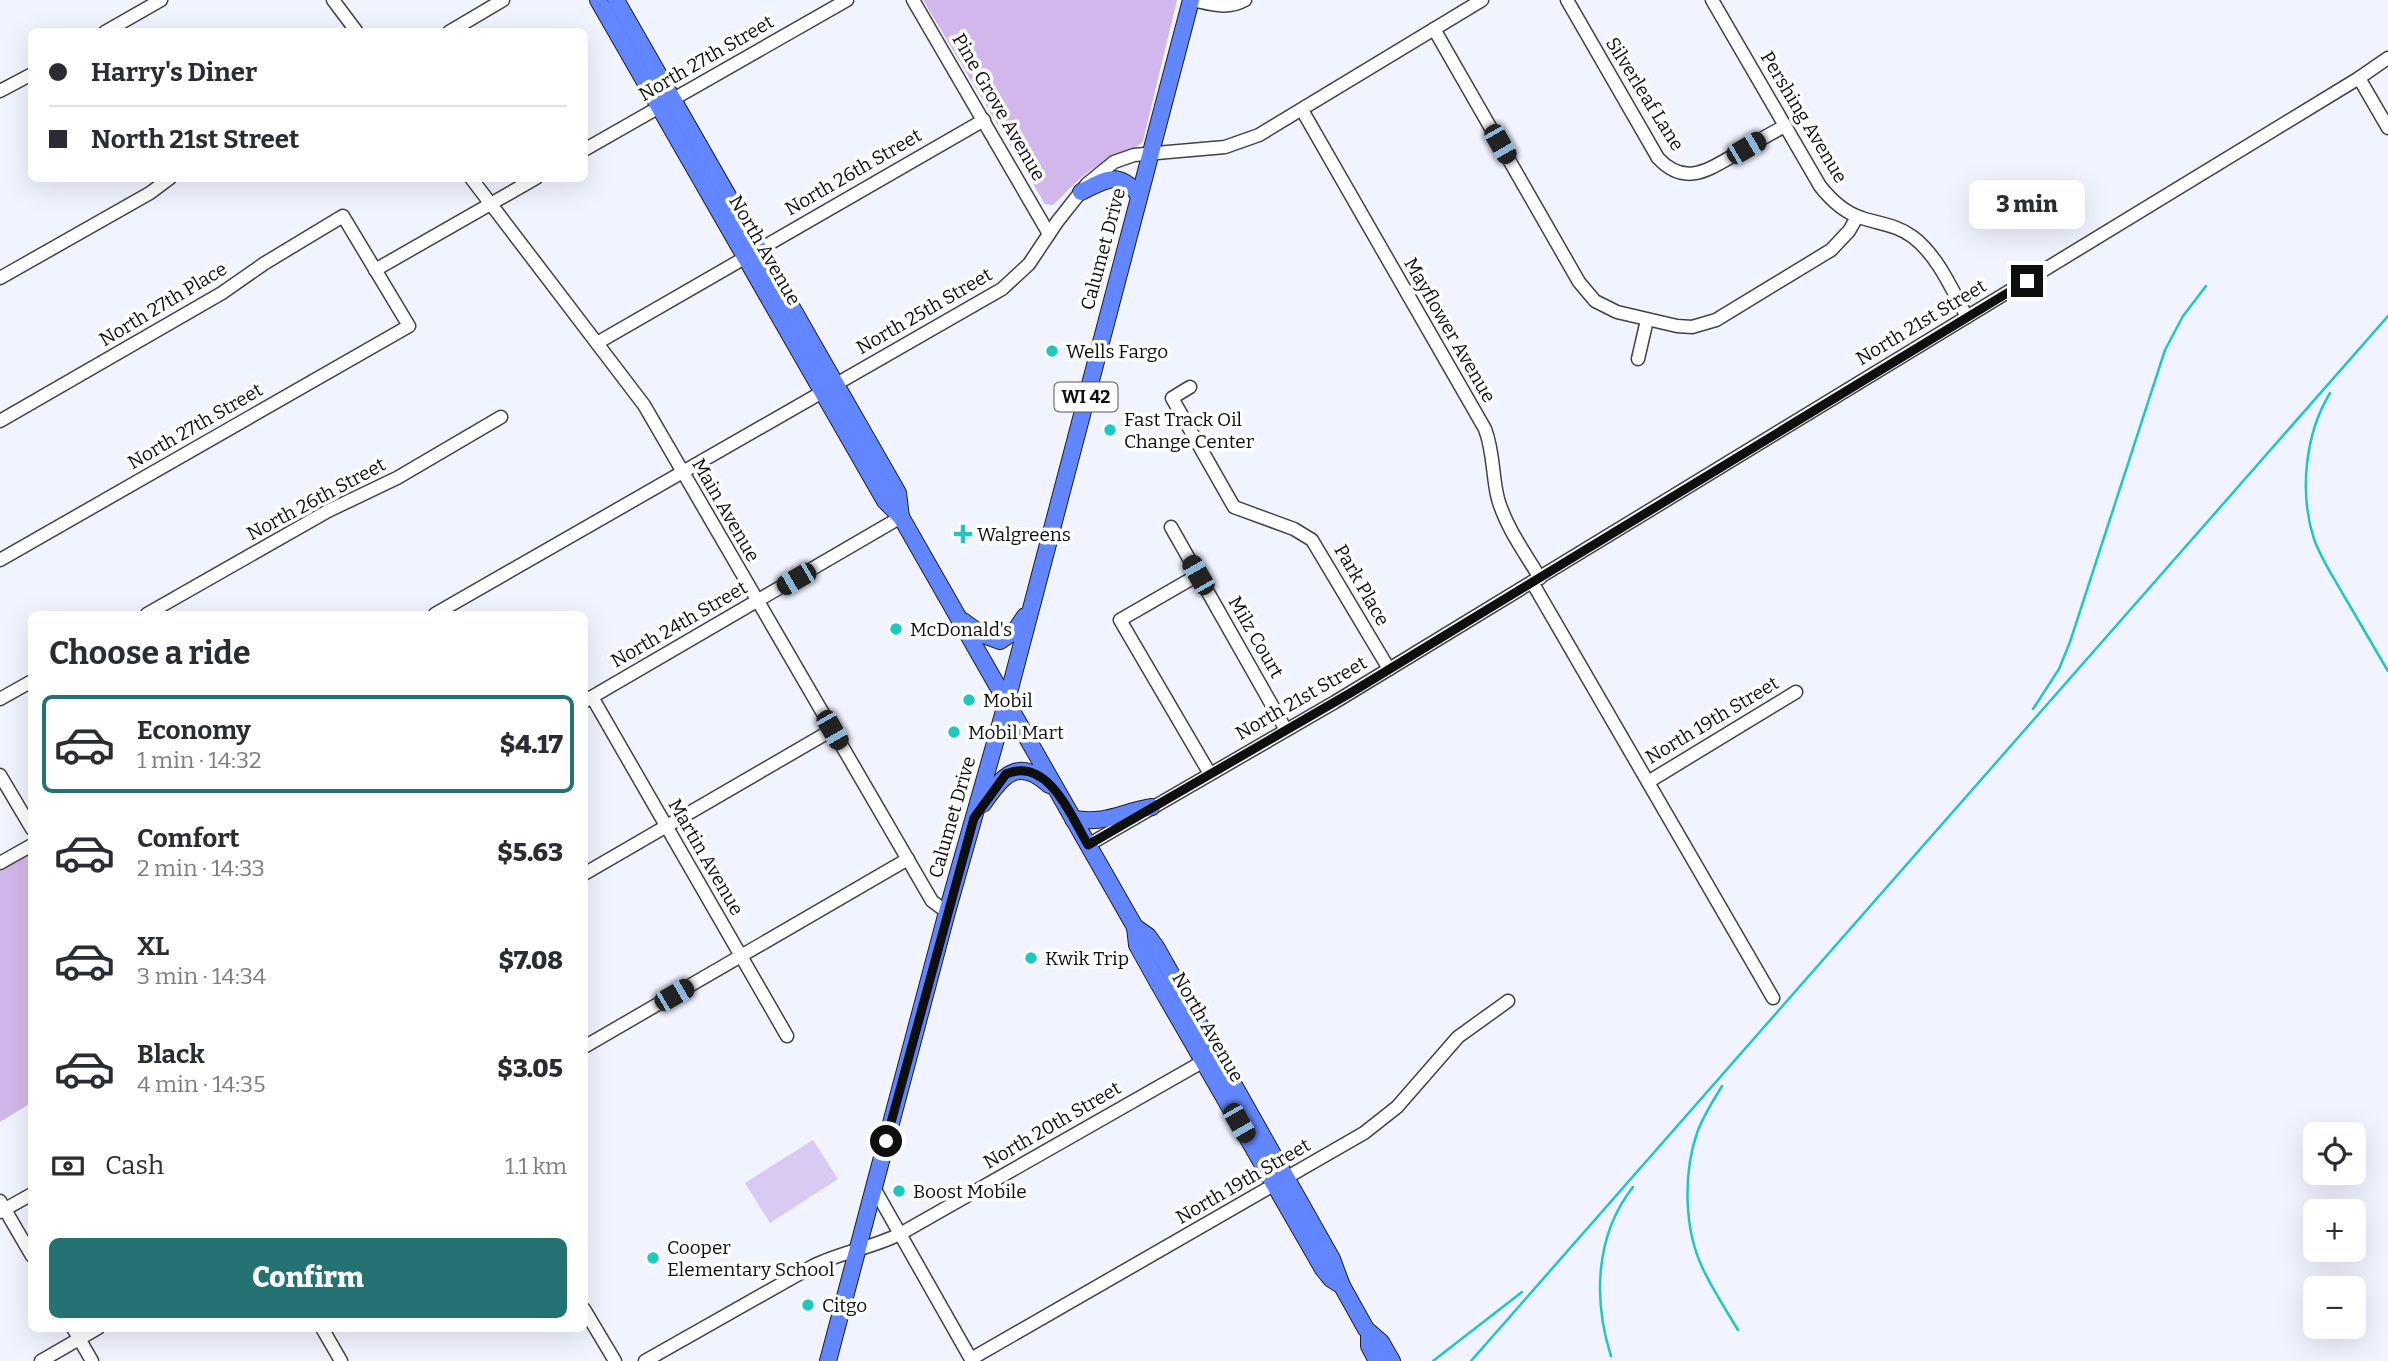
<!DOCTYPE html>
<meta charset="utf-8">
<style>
:root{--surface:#fff;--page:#f2f2f3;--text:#2b2b33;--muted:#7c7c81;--line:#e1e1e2;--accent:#257273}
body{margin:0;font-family:Bitter,serif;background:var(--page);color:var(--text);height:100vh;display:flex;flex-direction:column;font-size:26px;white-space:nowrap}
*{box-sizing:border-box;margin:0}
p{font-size:23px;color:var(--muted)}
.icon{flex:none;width:38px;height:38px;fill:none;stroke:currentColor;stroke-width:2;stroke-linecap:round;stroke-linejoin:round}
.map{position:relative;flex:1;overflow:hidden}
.sheet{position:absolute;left:28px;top:611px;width:560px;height:721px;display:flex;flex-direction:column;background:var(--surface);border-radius:10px;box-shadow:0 7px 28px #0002}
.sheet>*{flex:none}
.banner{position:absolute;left:28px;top:28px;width:560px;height:154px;border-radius:10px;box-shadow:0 7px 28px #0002;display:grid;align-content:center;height:154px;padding:0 21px;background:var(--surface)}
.fabs{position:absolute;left:2303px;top:1122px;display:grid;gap:14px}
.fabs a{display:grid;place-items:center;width:63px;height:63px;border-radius:10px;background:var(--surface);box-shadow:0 7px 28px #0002;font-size:35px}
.end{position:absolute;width:32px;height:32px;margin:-16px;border:9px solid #0f0f0f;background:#fff;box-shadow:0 0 0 4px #fff}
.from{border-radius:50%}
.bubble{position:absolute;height:49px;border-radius:10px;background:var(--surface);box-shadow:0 7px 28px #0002;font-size:23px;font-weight:800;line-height:49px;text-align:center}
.car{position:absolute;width:21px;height:42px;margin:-21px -10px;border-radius:9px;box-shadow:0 0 5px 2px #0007;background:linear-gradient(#222 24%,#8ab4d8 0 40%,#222 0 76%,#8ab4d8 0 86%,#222 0)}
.banner b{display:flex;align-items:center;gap:24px;height:66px;font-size:26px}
.banner b+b{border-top:2px solid var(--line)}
.banner i{width:18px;height:18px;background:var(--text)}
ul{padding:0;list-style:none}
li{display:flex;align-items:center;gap:21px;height:98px;margin:0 14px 10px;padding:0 7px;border:4px solid transparent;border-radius:10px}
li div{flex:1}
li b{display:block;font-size:26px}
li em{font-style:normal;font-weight:800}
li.on{border-color:var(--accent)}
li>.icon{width:63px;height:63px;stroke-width:1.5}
h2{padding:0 21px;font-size:32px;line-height:84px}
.pay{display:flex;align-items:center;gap:18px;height:77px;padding:0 21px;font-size:26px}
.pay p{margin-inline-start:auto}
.action{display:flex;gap:14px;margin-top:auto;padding:14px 21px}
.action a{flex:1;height:80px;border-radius:10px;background:var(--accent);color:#fff;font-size:28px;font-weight:800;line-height:80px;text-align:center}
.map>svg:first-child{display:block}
.green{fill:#d1b7ec}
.pitch{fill:#d8caf3}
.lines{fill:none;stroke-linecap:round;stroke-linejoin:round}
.minor-casing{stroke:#424242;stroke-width:15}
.major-casing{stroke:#202020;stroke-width:18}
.minor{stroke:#fff;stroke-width:12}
.major{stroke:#6186ff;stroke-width:16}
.rail{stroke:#1ec8c1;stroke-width:2.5}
.route{stroke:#0f0f0f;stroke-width:9}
.poi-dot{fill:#1ec8c1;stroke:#fff;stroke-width:2.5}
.labels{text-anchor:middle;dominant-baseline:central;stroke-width:7;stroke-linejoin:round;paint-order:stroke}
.shield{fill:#fff;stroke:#575757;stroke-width:2}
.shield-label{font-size:18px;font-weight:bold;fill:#0f0f0f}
.street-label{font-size:19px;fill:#0f0f0f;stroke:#fff}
.poi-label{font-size:19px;fill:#0f0f0f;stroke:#fff;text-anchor:start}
</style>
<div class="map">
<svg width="2388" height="1361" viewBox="0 0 2388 1361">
<rect width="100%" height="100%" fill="#f1f3ff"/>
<g class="green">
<path d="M923,0H1177L1143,141C1135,152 1107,159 1094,168C1078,178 1067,192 1053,205L1045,204Z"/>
<path d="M31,845V1103L0,1122V863Z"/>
</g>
<path class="pitch" d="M813,1140L838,1179L770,1223L745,1183Z"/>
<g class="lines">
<g class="minor-casing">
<g id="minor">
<path d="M333,0L357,32"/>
<path d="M913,0L1049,234"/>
<path d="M1192,0C1211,4 1227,10 1245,0"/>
<path d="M1567,0L1658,158C1685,187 1708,170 1736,154C1752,144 1768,135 1785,126"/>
<path d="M1712,0L1820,186C1831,200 1845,213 1862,218C1880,224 1897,225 1913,237C1938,256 1952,290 1967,317"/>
<path d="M1434,29L1579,282L1595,301L1617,312L1677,326L1692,327L1716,320L1831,250L1849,231L1857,217"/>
<path d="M105,32L161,0"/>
<path d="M449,32L503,0"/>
<path d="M2359,78L2388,128"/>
<path d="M0,91L32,74"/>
<path d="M1302,110L1485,429C1494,452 1492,476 1498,499C1506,527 1525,553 1540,578"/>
<path d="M584,150L847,0"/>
<path d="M471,178L644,405L932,901L947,912"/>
<path d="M375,270L536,178"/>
<path d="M0,278L150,193L170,178"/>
<path d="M597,343L984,120"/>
<path d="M1638,359L1647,320"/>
<path d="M1190,387L1172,398L1234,507L1294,529L1312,540L1389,669"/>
<path d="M0,421L222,293L265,263L343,216L409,326L0,560"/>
<path d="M1171,527L1286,730"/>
<path d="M1198,575L1120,620L1210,774"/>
<path d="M1532,582L1773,998"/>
<path d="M147,614L328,511L397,478L501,417"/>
<path d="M435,614L1002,289L1029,264L1057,222L1087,184L1114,162L1134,155L1225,147L1259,135L1482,0"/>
<path d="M592,697L787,1036"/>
<path d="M0,699L32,681"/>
<path d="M585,701L901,517"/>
<path d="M0,775L32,829"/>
<path d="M1648,782L1796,692"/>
<path d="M1088,845L1335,702L2359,78L2388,58"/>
<path d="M0,863L32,845"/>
<path d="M584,874L832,730"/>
<path d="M584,1047L908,859"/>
<path d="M874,1188L972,1361"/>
<path d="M0,1201L32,1256"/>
<path d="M0,1212L32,1194"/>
<path d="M584,1309L615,1361"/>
<path d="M73,1328L92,1361"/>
<path d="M322,1328L341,1361"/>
<path d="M971,1359L1364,1133L1397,1107L1458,1037L1508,1001"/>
<path d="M41,1361L98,1328"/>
<path d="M645,1361L813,1266C841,1252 872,1248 900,1234L1211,1057"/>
</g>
</g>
<g class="major-casing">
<g id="major">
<path d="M598,0L885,501L901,517L1135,927L1148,936L1156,947L1332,1259L1342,1286L1366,1329L1381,1342L1392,1361"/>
<path d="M616,0L898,493L901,517"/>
<path d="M1081,192C1107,179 1118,170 1139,195"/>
<path d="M963,621L981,634L1000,641L1015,631L1025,616"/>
<path d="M983,804C1002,776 1018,756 1049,785"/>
<path d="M1073,819C1109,824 1120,812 1152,807"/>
<path d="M1135,927L1137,945L1157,981L1323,1269L1331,1279L1342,1286"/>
<path d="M1369,1334V1346L1377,1361"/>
<path d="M828,1361L947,912L1006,704L1191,0"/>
</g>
</g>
<use href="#minor" class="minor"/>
<use href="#major" class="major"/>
<g class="rail">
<path d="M2330,393C2305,434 2299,493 2314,539C2321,559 2334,578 2344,596C2359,621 2373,646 2388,671"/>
<path d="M2033,709L2059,669L2070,642L2165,350L2183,316L2206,286"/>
<path d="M1722,1086C1713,1101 1703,1116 1697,1133C1683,1174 1684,1230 1703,1269C1713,1290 1726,1310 1738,1330"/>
<path d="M1611,1356C1593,1300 1595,1235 1633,1187"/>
<path d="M1433,1361L1522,1292"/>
<path d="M1471,1361L2388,316"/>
</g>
</g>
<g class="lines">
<path class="route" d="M886,1141L974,818L1006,774C1048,756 1071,816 1088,845L1352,692L2027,281"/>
</g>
<g class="poi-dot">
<circle cx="1052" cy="351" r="7"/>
<circle cx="1110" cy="430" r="7"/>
<path d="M959.5 523.5h7v7h7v7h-7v7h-7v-7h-7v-7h7z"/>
<circle cx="896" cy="629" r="7"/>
<circle cx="969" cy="700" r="7"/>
<circle cx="954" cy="732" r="7"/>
<circle cx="1031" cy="958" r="7"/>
<circle cx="899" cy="1191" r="7"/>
<circle cx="653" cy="1258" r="7"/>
<circle cx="808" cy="1305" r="7"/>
</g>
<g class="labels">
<rect class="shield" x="1054.5" y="382.5" width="63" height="29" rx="5"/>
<g class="shield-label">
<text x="1086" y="397">WI 42</text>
</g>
<g class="street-label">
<text transform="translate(706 58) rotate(-30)">North 27th Street</text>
<text transform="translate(1645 94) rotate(58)">Silverleaf Lane</text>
<text transform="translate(999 107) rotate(60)">Pine Grove Avenue</text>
<text transform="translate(1804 117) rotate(59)">Pershing Avenue</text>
<text transform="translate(853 172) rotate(-30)">North 26th Street</text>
<text transform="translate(1103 249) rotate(-75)">Calumet Drive</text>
<text transform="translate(765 250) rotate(60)">North Avenue</text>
<text transform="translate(163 304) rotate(-31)">North 27th Place</text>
<text transform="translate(924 311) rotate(-30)">North 25th Street</text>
<text transform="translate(1921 322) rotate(-31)">North 21st Street</text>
<text transform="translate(1450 330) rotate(60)">Mayflower Avenue</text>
<text transform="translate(195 426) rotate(-30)">North 27th Street</text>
<text transform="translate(316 499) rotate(-28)">North 26th Street</text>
<text transform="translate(726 510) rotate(60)">Main Avenue</text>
<text transform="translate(1362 585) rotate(60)">Park Place</text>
<text transform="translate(679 624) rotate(-30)">North 24th Street</text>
<text transform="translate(1256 637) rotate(60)">Milz Court</text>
<text transform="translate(1301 698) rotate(-30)">North 21st Street</text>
<text transform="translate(1712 720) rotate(-31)">North 19th Street</text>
<text transform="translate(952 817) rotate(-74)">Calumet Drive</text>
<text transform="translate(706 857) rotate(60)">Martin Avenue</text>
<text transform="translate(1208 1027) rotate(60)">North Avenue</text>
<text transform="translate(1052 1125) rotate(-30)">North 20th Street</text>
<text transform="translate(1243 1181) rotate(-30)">North 19th Street</text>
</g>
<g class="poi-label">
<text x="1066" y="351">Wells Fargo</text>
<text x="1124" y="419">Fast Track Oil<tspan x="1124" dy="22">Change Center</tspan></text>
<text x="977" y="534">Walgreens</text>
<text x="910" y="629">McDonald's</text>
<text x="983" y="700">Mobil</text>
<text x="968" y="732">Mobil Mart</text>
<text x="1045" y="958">Kwik Trip</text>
<text x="913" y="1191">Boost Mobile</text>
<text x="667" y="1247">Cooper<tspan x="667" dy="22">Elementary School</tspan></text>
<text x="822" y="1305">Citgo</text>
</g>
</g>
</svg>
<div class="fabs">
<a><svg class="icon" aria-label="locate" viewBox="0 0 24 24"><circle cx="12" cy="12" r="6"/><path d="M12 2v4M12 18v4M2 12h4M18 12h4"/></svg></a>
<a>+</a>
<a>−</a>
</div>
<i class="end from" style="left:886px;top:1141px"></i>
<i class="end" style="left:2027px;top:281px"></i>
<div class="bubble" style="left:1969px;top:180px;width:116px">3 min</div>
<i class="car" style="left:1500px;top:144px;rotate:150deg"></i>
<i class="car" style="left:1746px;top:148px;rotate:60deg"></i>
<i class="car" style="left:1198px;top:575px;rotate:330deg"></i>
<i class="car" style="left:796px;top:579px;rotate:240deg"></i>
<i class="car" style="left:832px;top:730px;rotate:150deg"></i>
<i class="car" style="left:674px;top:995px;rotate:60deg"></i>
<i class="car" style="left:1239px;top:1123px;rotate:150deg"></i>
<div class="banner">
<b><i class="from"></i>Harry's Diner</b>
<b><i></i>North 21st Street</b>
</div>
<section class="sheet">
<h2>Choose a ride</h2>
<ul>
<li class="on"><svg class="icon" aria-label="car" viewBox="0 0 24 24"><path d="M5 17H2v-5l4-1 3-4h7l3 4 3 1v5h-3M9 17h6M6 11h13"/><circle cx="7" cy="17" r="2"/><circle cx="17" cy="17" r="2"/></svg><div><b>Economy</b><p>1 min · 14:32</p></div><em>$4.17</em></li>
<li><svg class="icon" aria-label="car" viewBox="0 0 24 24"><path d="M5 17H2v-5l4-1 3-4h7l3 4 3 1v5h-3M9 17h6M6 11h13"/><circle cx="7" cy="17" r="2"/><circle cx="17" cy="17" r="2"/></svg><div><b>Comfort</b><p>2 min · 14:33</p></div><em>$5.63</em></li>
<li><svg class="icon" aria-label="car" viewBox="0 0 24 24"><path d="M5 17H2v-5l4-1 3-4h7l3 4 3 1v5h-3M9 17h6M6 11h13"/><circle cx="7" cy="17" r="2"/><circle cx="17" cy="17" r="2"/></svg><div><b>XL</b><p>3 min · 14:34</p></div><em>$7.08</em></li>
<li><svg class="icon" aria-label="car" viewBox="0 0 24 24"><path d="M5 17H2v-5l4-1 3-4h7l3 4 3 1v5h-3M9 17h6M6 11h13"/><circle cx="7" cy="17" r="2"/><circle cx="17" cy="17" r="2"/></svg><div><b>Black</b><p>4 min · 14:35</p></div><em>$3.05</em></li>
</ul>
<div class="pay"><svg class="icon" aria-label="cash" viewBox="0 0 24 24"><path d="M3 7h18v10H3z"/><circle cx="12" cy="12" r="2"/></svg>Cash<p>1.1 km</p></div>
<div class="action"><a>Confirm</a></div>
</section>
</div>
